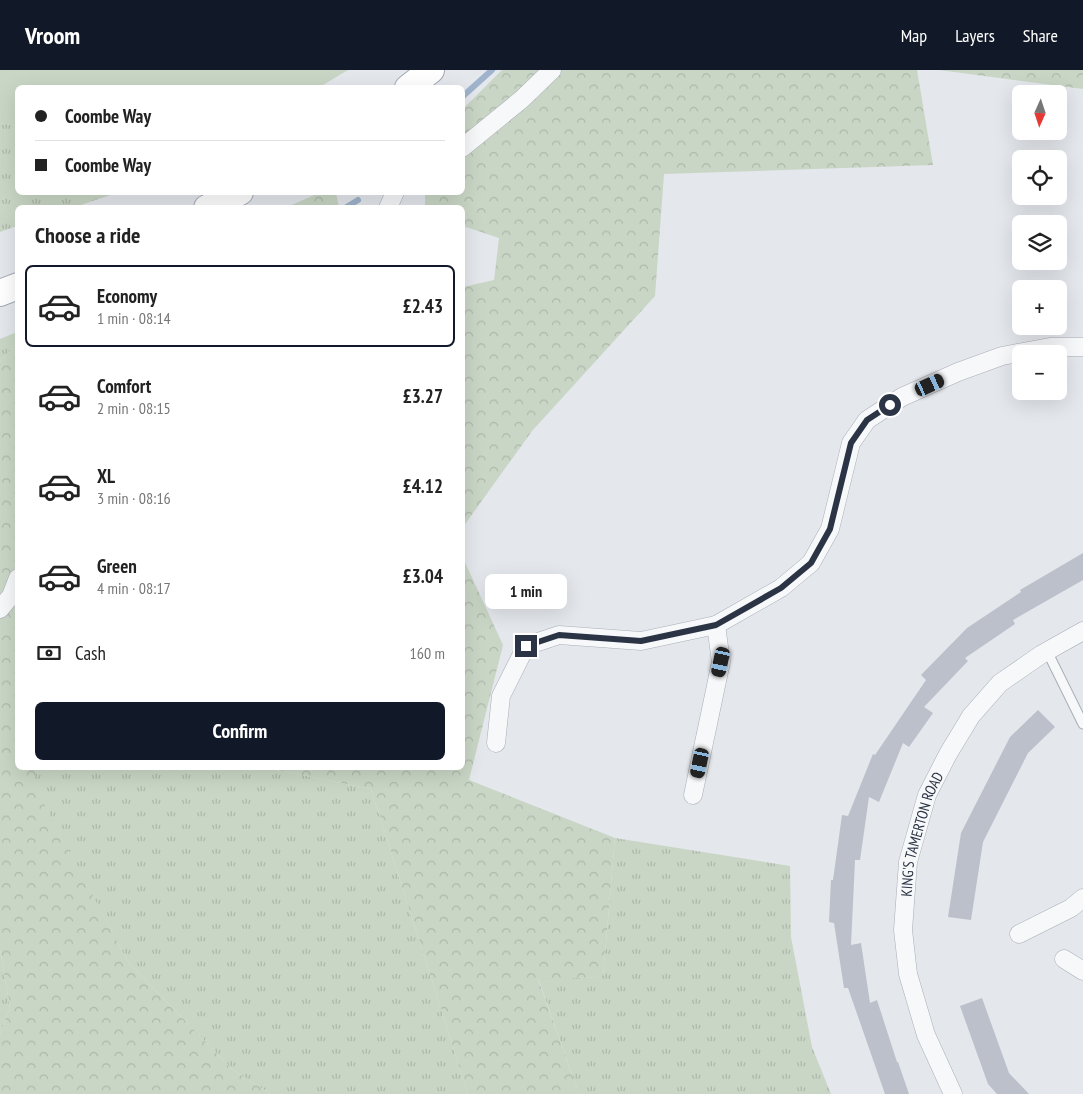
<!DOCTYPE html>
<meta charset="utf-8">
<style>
:root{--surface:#fff;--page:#f6f6f6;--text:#222;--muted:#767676;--line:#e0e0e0;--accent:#111827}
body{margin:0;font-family:"PT Sans Narrow",sans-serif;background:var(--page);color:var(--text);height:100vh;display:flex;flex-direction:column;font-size:19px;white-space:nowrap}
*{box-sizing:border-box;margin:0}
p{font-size:16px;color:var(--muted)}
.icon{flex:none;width:28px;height:28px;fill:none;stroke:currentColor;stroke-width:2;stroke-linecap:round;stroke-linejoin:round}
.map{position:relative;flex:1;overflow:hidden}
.drawer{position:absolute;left:15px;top:135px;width:450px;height:565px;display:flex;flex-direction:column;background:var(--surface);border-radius:8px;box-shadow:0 5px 20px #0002}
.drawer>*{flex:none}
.top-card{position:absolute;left:15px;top:15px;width:450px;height:110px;border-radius:8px;box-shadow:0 5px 20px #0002;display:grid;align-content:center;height:110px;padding:0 20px;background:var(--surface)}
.needle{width:32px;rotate:183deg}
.fabs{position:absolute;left:1012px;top:15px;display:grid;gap:10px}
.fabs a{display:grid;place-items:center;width:55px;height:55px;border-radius:8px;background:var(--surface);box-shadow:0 5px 20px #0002;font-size:25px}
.end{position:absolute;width:22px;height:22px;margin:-11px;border:6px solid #2b3445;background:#fff;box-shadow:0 0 0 2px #fff}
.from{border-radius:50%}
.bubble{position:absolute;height:35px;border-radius:8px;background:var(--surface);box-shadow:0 5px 20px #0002;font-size:16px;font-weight:700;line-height:35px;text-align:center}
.car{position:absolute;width:15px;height:30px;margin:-15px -8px;border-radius:6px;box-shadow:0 0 4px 1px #0007;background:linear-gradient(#222 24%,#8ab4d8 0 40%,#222 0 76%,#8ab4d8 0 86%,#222 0)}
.top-card b{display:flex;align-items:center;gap:18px;height:48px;font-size:19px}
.top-card b+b{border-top:1px solid var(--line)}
.top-card i{width:12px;height:12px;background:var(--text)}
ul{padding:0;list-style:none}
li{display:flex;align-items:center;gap:15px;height:82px;margin:0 10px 8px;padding:0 10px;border:2px solid transparent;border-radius:8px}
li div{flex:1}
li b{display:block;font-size:19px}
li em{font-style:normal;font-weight:700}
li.on{border-color:var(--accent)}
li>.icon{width:45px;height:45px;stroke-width:1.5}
h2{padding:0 20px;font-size:22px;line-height:60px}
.pay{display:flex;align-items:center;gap:12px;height:55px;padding:0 20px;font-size:19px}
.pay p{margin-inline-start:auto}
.cta{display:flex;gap:10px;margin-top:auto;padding:10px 20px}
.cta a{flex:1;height:58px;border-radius:8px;background:var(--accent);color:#fff;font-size:20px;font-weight:700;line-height:58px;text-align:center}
header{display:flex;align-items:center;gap:30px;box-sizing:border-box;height:70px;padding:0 25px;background:var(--accent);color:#fff}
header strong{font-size:24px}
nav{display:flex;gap:28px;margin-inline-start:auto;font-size:18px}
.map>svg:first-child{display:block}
.grass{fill:url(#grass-tufts)}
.forest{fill:url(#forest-crowns)}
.park{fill:#c9d6c5}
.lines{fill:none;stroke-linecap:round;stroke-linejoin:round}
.stream{stroke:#9fb4cc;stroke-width:6}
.building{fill:#bbc0ca}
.service-casing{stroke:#a9aeb7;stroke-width:11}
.minor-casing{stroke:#a9aeb7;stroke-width:19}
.primary-casing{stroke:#a3abb8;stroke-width:28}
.service{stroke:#f7f8fa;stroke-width:9}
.minor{stroke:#f7f8fa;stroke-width:18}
.primary{stroke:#fff;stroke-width:26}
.route{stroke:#2b3445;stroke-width:6}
.labels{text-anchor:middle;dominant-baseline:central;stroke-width:5;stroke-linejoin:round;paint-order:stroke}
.street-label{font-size:15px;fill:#2b3445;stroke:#f4f6f9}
</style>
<header>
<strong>Vroom</strong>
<nav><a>Map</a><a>Layers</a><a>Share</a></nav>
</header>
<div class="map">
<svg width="1083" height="1024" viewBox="0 0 1083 1024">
<defs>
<pattern id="grass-tufts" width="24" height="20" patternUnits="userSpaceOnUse" patternTransform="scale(1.25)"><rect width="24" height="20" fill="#c9d6c5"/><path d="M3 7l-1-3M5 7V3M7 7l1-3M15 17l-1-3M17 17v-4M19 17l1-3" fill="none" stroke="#adb8ab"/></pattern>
<pattern id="forest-crowns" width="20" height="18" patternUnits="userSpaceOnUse" patternTransform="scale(1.25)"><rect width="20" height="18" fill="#c9d6c5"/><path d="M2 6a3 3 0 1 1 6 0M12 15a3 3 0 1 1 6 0" fill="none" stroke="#adb8ab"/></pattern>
</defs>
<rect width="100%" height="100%" fill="#e4e7ec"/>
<g class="grass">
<path d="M0,53L17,56L18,122L116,123L75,137L18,138L17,156L0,162Z"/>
<path d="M17,262V273L0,292V269Z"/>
<path d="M36,698H267L371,719L468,1024H271L233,1000L128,892L33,715Z"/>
<path d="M615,768L790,796L791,867L812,977L831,1024H579L538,908L603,907Z"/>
<path d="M0,880L10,937L0,964Z"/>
</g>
<g class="forest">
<path d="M502,0H917L933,95L664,104L655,226L532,361L463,457V217L494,210L499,168L463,156L462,138L425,137V123L462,122L463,39Z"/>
<path d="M939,0H1083V19Z"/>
<path d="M319,123H336L339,137H287Z"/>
<path d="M17,273L18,698H36L34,715L128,892L233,1000L271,1024H0V964L10,937L0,880V292Z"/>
<path d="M463,488L503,575L469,710L615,768L603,907L538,909L579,1024H468L371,719L267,698H462Z"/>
</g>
<path class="park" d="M0,0H348L318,18H18L17,56L0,53Z"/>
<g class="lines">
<g class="stream">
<path d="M462,27L492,0"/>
<path d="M345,138L358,130"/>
</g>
</g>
<g class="building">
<path d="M1083,483V510L1013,550L1015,554L965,588L968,591L924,637L933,643L909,677L903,673L879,732L869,727L860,790H855L851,875L861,873L870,933L877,930L897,992H898L909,1024H885L848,918H844L834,853L829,852L831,810H833L842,745L848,746L873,684L875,685L926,610L921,605L967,558L1021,522L1020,520Z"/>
<path d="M1038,640L1055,657L1028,683L983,772L971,850L948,847L961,763L1010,667Z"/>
<path d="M982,928L1009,1003L1029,1024H997L988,1014L960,936Z"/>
</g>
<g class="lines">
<g class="service-casing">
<path id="service" d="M1047,581L1083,654"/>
</g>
<g class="minor-casing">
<g id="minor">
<path d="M462,78L522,29L552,0"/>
<path d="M388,138L395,122"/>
<path d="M0,539L11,526L18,508"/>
<path d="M496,673L501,626L526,576L559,565L641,571L716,555L781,518L811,493L830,459L851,373L867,350L902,327L958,302L1002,286L1050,277H1083"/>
<path d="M693,725L721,592L716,555"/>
<path d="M1019,864L1071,838L1083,828"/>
<path d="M1064,889L1083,901"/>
<path id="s1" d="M953,1024L926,965L908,904L903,860L908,792L927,725L948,684L971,646L1000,613L1042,584L1083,561"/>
</g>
</g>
<g class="primary-casing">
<g id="primary">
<path d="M408,18L431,0"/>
<path d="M207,138L240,122"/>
<path d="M0,223L18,216"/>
</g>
</g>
<use href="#service" class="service"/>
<use href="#minor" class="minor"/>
<use href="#primary" class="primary"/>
</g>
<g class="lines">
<path class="route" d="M526,576L559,565L641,571L716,555L781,518L811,493L830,459L851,373L867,350L890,335"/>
</g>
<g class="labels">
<g class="street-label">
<text stroke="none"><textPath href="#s1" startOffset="271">KING'S TAMERTON ROAD</textPath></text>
</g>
</g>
</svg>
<div class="fabs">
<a><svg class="needle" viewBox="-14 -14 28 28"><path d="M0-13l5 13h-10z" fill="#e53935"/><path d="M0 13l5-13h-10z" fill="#767676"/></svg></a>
<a><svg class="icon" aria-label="locate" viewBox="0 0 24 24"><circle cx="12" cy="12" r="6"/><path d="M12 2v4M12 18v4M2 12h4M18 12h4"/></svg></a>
<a><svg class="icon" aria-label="layers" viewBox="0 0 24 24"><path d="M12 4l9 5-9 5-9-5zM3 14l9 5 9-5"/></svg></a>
<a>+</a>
<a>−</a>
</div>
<i class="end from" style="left:890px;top:335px"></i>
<i class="end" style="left:526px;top:576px"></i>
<div class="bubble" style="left:485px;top:504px;width:82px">1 min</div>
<i class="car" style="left:930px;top:315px;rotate:65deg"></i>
<i class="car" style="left:721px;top:592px;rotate:192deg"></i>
<i class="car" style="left:700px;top:693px;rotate:192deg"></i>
<div class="top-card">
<b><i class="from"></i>Coombe Way</b>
<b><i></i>Coombe Way</b>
</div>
<section class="drawer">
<h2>Choose a ride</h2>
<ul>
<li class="on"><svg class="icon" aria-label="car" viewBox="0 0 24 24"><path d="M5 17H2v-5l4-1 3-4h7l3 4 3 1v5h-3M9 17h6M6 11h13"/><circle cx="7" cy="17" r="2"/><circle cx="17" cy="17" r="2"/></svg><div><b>Economy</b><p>1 min · 08:14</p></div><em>£2.43</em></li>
<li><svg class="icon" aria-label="car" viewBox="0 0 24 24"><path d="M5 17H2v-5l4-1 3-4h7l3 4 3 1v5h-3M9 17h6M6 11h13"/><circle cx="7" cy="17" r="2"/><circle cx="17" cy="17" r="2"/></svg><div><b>Comfort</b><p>2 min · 08:15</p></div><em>£3.27</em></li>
<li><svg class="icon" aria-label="car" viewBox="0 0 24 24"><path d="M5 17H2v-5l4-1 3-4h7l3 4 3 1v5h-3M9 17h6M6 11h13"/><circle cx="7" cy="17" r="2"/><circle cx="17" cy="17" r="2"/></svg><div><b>XL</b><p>3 min · 08:16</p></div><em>£4.12</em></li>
<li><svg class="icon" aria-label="car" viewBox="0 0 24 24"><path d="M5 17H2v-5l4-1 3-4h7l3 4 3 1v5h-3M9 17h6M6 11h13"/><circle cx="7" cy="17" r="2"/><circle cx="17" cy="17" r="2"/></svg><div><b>Green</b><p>4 min · 08:17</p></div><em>£3.04</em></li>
</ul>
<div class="pay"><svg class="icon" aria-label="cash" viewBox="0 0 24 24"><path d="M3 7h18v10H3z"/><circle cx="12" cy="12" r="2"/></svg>Cash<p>160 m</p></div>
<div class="cta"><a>Confirm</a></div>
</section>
</div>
